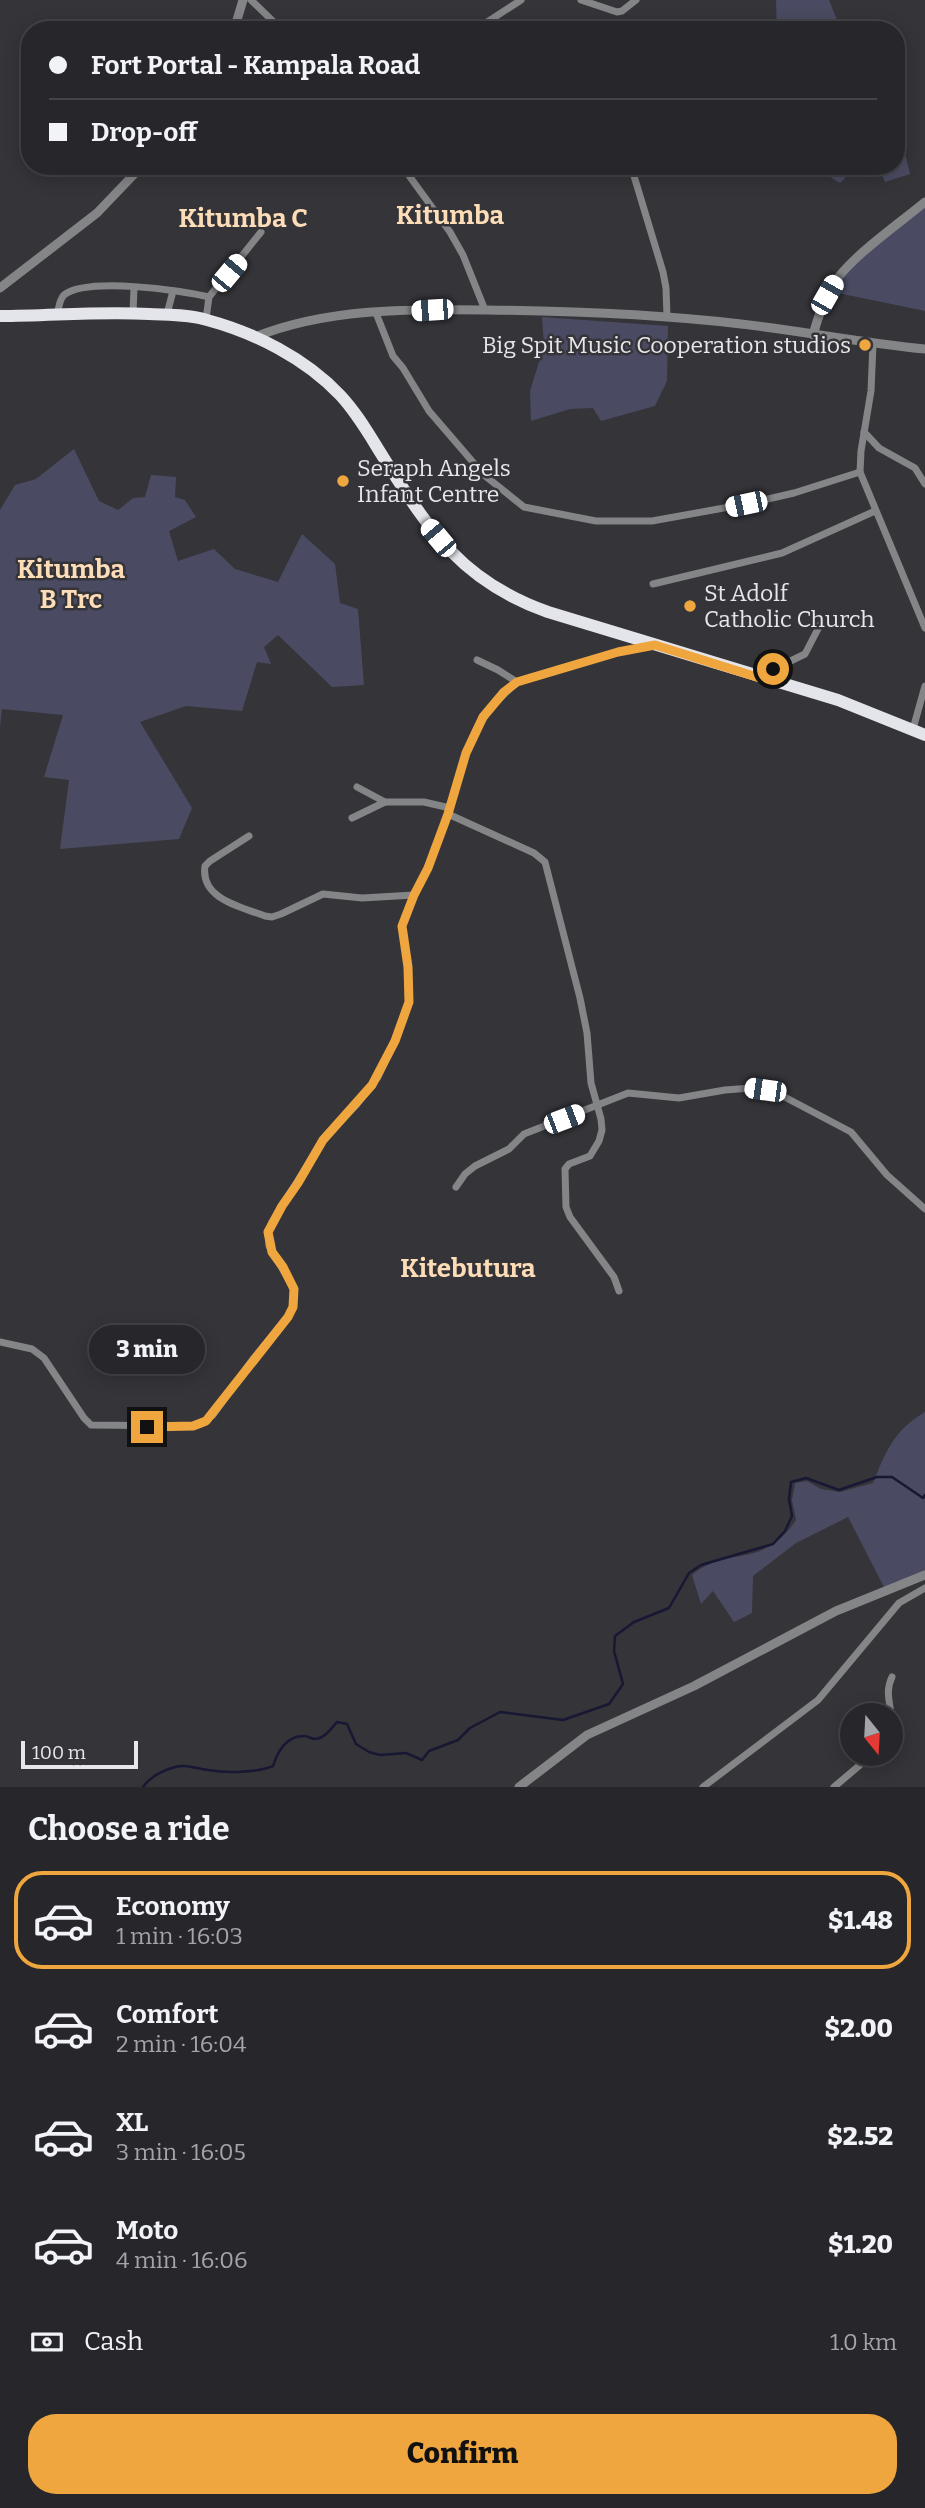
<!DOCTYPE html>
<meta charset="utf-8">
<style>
:root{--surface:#27272b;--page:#333337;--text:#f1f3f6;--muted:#a4a5a9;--line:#434447;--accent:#f0a63f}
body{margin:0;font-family:Bitter,serif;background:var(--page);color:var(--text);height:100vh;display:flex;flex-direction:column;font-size:26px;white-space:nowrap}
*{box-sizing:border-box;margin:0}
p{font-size:23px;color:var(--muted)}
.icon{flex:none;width:38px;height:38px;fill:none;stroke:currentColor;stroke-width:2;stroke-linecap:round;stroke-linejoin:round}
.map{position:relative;height:1787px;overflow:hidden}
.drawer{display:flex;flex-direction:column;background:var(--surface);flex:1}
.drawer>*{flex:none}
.banner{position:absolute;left:21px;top:21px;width:884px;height:154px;border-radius:28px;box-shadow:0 4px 18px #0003,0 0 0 2px var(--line);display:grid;align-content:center;height:154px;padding:0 28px;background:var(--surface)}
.needle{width:46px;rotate:162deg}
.fabs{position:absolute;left:840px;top:1703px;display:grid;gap:14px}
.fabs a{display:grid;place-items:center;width:63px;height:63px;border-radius:50%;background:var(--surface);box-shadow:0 4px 18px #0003,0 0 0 2px var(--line);font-size:35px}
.scale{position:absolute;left:21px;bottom:18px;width:117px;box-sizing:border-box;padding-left:7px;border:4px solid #e7e7eb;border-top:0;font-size:19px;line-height:24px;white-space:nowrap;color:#e7e7eb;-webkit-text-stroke:5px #343439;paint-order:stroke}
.end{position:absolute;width:32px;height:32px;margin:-16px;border:9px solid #f0a63f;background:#111;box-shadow:0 0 0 4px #111}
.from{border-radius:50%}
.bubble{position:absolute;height:49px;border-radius:24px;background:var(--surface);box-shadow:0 4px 18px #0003,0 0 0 2px var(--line);font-size:23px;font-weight:800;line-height:49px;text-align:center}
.car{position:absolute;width:21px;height:42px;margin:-21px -10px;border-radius:9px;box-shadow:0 0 5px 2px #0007;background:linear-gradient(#fff 24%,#345 0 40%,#fff 0 76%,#345 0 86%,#fff 0)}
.banner b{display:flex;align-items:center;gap:24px;height:66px;font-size:26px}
.banner b+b{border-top:2px solid var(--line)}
.banner i{width:18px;height:18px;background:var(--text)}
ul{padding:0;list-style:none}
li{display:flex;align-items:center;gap:21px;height:98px;margin:0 14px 10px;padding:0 14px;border:4px solid transparent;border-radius:28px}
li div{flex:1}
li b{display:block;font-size:26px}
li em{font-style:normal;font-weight:800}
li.active{border-color:var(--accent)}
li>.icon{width:63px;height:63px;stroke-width:1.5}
h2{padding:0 28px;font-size:32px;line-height:84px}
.pay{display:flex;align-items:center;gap:18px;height:77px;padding:0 28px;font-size:26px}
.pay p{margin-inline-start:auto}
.action{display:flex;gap:14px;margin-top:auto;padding:14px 28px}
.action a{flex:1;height:80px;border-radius:28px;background:var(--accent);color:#111;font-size:28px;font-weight:800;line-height:80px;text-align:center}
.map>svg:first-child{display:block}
.green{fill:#4a4b62}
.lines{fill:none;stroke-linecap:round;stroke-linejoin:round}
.stream{stroke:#181734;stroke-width:2.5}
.minor{stroke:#848587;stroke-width:7}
.tertiary{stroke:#848587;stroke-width:9}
.trunk{stroke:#e4e5ea;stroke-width:12}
.route{stroke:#f0a63f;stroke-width:9}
.poi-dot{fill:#f0a63f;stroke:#343439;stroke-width:2.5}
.labels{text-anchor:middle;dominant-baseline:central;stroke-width:5;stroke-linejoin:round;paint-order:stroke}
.poi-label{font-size:23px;fill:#e7e7eb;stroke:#343439;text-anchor:start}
.quarter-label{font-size:26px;font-weight:bold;fill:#fdddb8;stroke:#343439}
</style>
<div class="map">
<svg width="925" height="1787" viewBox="0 0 925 1787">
<rect width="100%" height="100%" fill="#343439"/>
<g class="green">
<path d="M776,0H829L841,30H777Z"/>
<path d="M896,115L910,174L885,182L878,166H896Z"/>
<path d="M813,166H857L840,183Z"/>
<path d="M925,206V311L833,292L845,272Z"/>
<path d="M542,317L668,326L667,381L655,406L601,421L593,408L570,409L531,421L530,391L544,346Z"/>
<path d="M74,449L99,501L118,510L133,498L145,497L151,475L176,477L175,497L185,500L196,517L169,531L178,561L214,549L235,569L278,582L302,534L335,564L340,603L358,609L364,685L332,687L278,635L264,647L271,664L257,662L242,711L186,706L140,722L192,808L179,839L60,849L69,780L44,777L63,715L2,709L0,727V510L15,485L36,479Z"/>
<path d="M925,1412V1571L884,1587L848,1517L796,1543L753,1576L752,1613L734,1622L713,1591L701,1604L692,1575C729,1544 762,1571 796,1520L792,1500L795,1483L807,1481L821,1489L840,1492L873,1483C886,1451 894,1430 925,1412Z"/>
</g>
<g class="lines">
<path class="stream" d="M143,1787C151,1775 172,1765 186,1766C193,1767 200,1769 208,1770C226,1773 256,1773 273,1766C278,1751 286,1736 304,1736C308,1736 311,1739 315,1739C325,1738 331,1729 337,1722L347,1724L356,1744L369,1752L380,1755L406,1753L422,1760L429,1751L458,1740L470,1728L500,1712L563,1720L609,1704L623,1684L614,1651L615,1636L634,1622L669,1608L689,1573L701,1565L773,1544L785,1531L792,1516L789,1499L791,1482L806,1478L839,1490L877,1477H892L923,1498L925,1495"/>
<g class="minor">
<path d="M251,0L282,30"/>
<path d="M581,0L617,12L622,11L636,0"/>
<path d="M475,30L521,0"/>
<path d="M402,166L450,232L463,255L485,310"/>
<path d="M631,166L663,272L666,288L667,317"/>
<path d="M133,313L134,288"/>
<path d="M376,313L393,356L403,368L429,411L484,475L524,507L596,521H652L746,504L794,493L860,472"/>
<path d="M167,314L173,291"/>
<path d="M57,315C59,308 59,300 64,295C87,277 181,290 209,297"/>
<path d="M206,319L209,297L261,232"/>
<path d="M873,344L871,391L861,451L860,472L925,628"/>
<path d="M864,432L879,448L915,468L925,484"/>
<path d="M653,584L782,553L875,511"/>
<path d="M477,660L498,670L517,682"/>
<path d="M766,679L772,670L805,654L820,625"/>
<path d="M913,729L925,686"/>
<path d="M357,787L385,802"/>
<path d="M448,814L534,853L545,862L580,998L587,1033L591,1083L601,1119L602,1130L599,1141L590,1156L569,1164L565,1169L566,1207L570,1217L614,1277L619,1291"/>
<path d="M352,818L385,802H424L450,808"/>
<path d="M249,836L210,861L205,866C200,899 241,907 265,916L272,917L281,914L323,894L362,898L414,895"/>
<path d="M456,1187L465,1174L475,1166L509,1149L524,1134L628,1093L679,1098L725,1090L751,1088L777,1093L851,1132L887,1175L925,1209"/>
<path d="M0,1342L32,1349L44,1358L84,1418L91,1425L193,1426L201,1424L213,1415L253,1359L288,1317L293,1307L294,1289L269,1246L268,1232L272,1222L323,1140L357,1104L378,1077L395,1041L409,1002L408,967L402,927L414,895L428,868L448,814L466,753L476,730L490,708L517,682L618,652L652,646"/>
<path d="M891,1729C894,1709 883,1695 892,1677"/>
<path d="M703,1787L818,1700L899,1603L925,1588"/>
<path d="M834,1787L873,1754"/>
</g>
<g class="tertiary">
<path d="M234,30L243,0"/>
<path d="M0,288L97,213L142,166"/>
<path d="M813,335C818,317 823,301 833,285C849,258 900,223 925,202"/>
<path d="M255,337C327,308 409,309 486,310C570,311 656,314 741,324C802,331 863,343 925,349"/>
<path d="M519,1787L587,1735L694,1686L836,1611L925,1575"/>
</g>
<path class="trunk" d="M0,316C50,316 99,311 149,314C168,315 188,314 207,320C255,333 305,358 340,395C358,414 371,438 385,460C431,533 463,582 548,612L838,700L925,735"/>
</g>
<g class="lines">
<path class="route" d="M147,1427L193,1426L206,1421L288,1317L293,1307L294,1289L283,1267L272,1252L268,1232L282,1206L298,1183L323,1140L372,1085L395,1041L409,1002L408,967L402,926L414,895L428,868L448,814L466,753L483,717L504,692L517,682L618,652L655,645L763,679H766L773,669"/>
</g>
<g class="poi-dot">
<circle cx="865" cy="345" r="7"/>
<circle cx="343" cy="481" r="7"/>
<circle cx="690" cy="606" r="7"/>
</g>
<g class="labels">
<g class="poi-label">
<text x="851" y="345" text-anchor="end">Big Spit Music Cooperation studios</text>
<text x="357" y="468">Seraph Angels<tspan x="357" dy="26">Infant Centre</tspan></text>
<text x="704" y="593">St Adolf<tspan x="704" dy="26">Catholic Church</tspan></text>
</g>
<g class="quarter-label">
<text x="450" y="215">Kitumba</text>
<text x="243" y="218">Kitumba C</text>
<text x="71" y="569">Kitumba<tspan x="71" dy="30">B Trc</tspan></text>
<text x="468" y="1268">Kitebutura</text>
</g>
</g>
</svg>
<div class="fabs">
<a><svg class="needle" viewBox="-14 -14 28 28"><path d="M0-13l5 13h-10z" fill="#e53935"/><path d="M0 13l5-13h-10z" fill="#a4a5a9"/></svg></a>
</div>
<div class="scale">100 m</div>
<i class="end from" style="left:773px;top:669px"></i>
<i class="end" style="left:147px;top:1427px"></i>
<div class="bubble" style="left:89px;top:1325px;width:116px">3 min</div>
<i class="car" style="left:229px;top:273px;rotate:40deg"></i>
<i class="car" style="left:827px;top:295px;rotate:30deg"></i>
<i class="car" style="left:432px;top:310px;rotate:266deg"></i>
<i class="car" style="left:746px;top:504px;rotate:258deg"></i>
<i class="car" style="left:438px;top:538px;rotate:320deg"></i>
<i class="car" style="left:765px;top:1090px;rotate:278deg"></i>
<i class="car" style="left:564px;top:1119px;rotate:69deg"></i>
<div class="banner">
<b><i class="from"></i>Fort Portal - Kampala Road</b>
<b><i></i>Drop-off</b>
</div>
</div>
<section class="drawer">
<h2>Choose a ride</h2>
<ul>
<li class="active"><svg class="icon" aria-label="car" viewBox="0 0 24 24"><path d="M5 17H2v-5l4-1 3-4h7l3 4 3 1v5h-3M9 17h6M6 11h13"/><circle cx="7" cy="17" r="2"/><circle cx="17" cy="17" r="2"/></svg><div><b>Economy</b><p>1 min · 16:03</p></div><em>$1.48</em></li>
<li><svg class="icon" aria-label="car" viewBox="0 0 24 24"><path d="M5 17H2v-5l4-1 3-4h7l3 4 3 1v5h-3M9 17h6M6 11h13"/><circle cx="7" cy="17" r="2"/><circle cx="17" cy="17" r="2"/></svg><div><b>Comfort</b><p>2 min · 16:04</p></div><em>$2.00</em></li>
<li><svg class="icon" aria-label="car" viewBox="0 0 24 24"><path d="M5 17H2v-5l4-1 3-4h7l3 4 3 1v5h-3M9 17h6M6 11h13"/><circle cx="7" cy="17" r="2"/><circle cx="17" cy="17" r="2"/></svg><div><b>XL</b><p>3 min · 16:05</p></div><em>$2.52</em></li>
<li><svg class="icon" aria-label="car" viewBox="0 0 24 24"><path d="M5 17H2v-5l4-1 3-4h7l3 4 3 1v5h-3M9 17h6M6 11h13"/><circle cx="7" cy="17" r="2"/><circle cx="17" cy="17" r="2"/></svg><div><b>Moto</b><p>4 min · 16:06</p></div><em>$1.20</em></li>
</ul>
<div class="pay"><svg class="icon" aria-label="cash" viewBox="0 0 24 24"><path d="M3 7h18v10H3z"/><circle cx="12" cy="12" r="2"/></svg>Cash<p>1.0 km</p></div>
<div class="action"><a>Confirm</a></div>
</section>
